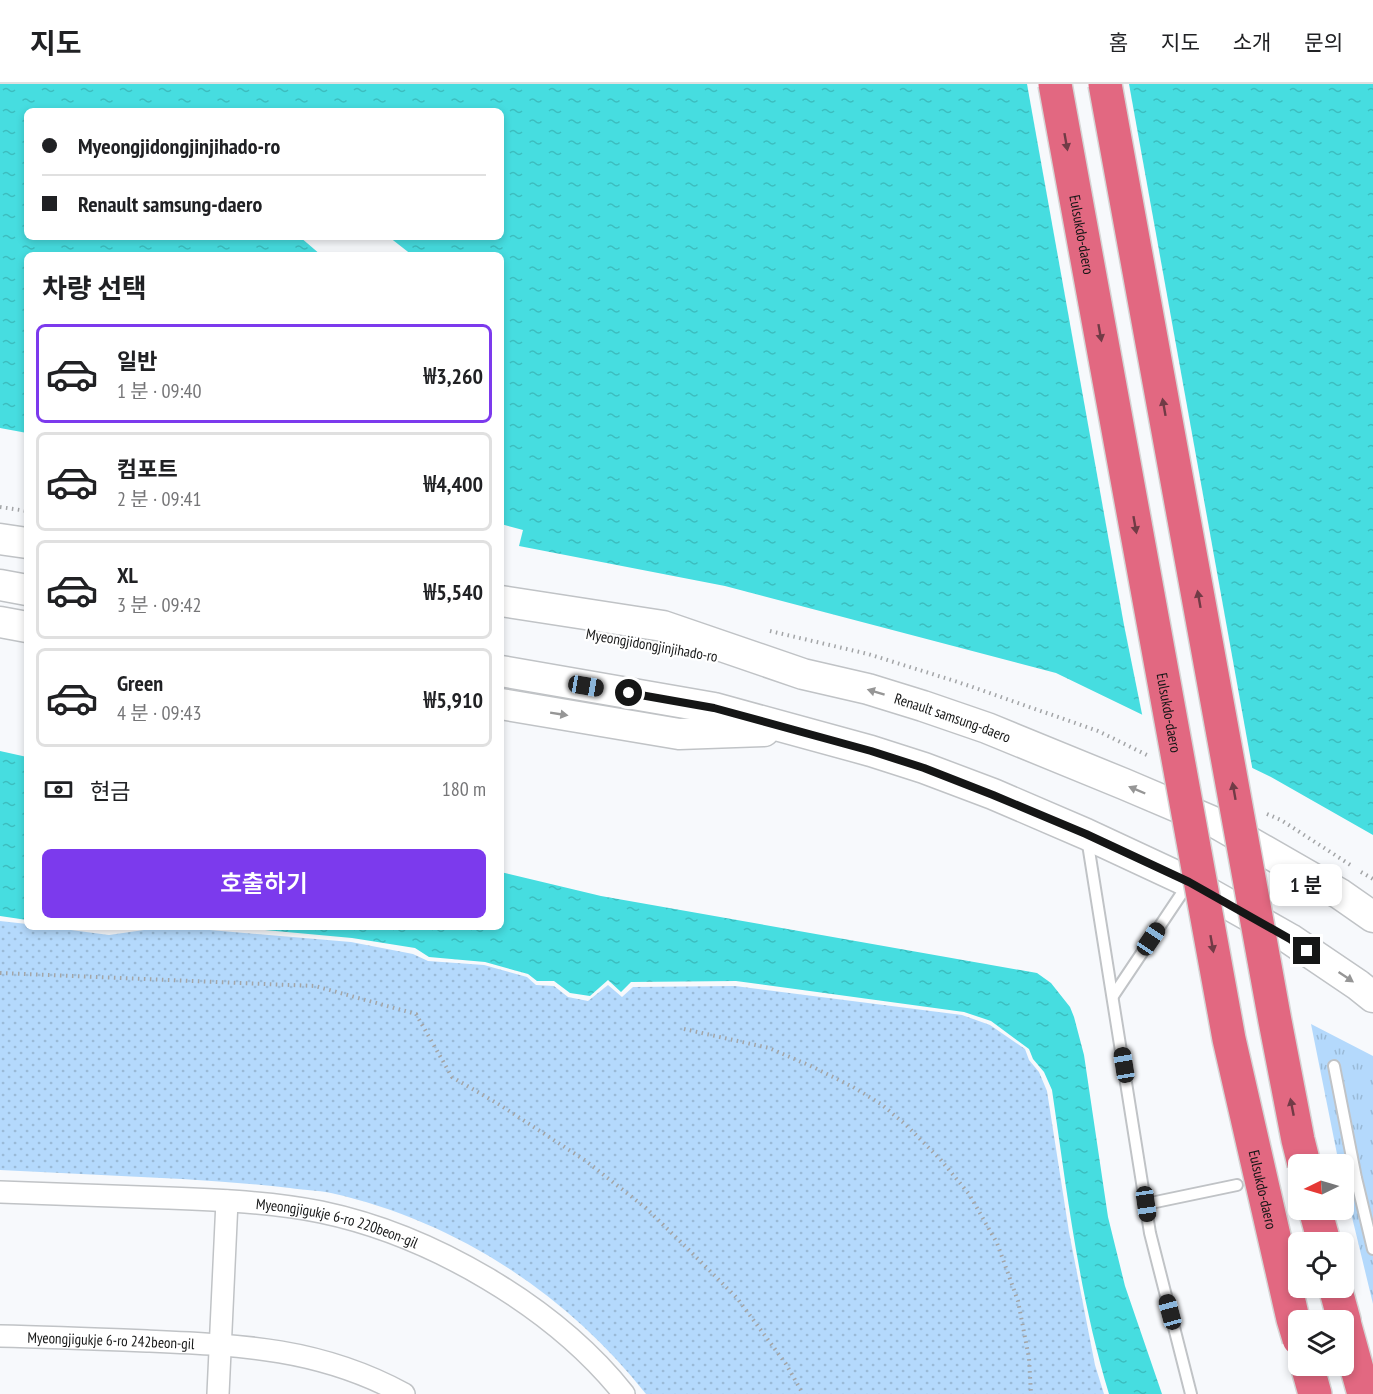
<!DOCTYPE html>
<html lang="ko">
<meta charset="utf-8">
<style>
:root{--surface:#fff;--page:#f6f6f6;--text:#202124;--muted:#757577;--line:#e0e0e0;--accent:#7c3aed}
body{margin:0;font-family:"PT Sans Narrow","Noto Sans KR",sans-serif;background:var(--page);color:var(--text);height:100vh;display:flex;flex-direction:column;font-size:22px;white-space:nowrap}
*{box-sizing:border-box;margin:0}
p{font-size:20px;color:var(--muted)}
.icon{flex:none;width:33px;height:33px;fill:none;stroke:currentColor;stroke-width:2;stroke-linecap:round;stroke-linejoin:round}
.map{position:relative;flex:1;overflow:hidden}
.panel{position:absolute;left:24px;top:168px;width:480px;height:678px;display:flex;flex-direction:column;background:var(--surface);border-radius:9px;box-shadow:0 3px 9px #0003}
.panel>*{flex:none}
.top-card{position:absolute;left:24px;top:24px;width:480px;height:132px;border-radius:9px;box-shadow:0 3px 9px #0003;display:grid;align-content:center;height:132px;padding:0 18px;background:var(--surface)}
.needle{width:39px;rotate:265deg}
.fabs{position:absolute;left:1288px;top:1070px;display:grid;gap:12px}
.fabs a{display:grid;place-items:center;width:66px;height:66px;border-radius:9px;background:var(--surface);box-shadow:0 3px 9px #0003;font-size:30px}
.end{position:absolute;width:27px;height:27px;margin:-14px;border:8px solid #151616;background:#fff;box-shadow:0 0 0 3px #fff}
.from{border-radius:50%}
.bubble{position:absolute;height:42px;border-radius:9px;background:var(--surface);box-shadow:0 3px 9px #0003;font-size:20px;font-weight:600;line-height:42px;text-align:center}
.car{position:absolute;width:18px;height:36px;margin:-18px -9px;border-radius:8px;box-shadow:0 0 4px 2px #0007;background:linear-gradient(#222 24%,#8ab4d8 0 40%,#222 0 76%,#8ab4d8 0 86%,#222 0)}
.top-card b{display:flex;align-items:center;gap:21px;height:57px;font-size:22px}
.top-card b+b{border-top:2px solid var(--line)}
.top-card i{width:15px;height:15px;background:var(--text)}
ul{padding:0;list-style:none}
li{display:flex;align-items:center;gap:18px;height:99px;margin:0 12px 9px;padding:0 6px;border:3px solid var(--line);border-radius:9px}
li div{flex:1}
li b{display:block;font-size:22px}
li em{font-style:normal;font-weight:600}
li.selected{border-color:var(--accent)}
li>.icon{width:54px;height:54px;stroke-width:1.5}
h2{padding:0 18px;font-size:27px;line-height:72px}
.pay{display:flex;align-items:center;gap:15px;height:66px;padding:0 18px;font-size:22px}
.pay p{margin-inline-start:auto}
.cta{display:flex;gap:12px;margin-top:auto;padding:12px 18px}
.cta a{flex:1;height:69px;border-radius:9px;background:var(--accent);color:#fff;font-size:24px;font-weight:600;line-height:69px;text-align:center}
header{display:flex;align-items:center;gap:36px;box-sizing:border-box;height:84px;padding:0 30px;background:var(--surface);border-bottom:2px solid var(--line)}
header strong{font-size:28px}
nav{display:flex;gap:33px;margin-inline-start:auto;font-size:21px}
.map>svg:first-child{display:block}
.grass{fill:url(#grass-tufts)}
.park{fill:url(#park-dots)}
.water{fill:url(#water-ripples)}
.pier{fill:#f7f9fc}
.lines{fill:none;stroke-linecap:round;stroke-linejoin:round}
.lane-casing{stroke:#c0c3c6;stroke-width:14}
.street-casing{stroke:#c0c3c6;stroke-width:24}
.secondary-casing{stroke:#c0c3c6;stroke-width:33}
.highway-casing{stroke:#d5d5d5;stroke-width:36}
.path{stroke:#a3a5a7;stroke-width:4;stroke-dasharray:1.5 4.5;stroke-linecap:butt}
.lane{stroke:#fff;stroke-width:10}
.street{stroke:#fff;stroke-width:21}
.secondary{stroke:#fff;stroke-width:30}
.highway{stroke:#e26881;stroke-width:33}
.highway-bridge-casing{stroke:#d5d5d5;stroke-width:36;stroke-linecap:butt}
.highway-bridge{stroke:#e26881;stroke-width:33}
.oneway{fill:#713b46}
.oneway2{fill:#969696}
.route{stroke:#151616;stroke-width:8}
.labels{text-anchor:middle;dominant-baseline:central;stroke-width:4.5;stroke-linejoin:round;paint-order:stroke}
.street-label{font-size:15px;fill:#151616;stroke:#fff}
</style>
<header>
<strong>지도</strong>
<nav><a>홈</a><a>지도</a><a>소개</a><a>문의</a></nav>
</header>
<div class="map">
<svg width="1373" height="1310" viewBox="0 0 1373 1310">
<defs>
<pattern id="grass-tufts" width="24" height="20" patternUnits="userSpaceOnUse" patternTransform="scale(1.5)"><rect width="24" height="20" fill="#b4d9fc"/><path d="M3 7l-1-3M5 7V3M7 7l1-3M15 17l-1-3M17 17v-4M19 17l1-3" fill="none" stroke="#9abad7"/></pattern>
<pattern id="park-dots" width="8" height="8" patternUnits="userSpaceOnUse" patternTransform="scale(1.5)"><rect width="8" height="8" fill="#b4d9fc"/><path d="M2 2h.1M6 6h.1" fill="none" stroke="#9abad7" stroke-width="1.8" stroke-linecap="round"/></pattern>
<pattern id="water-ripples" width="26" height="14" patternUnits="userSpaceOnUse" patternTransform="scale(1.5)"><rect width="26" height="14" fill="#46dde0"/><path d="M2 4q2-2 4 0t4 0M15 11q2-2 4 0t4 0" fill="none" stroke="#3cbdbf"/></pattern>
</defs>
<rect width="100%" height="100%" fill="#f7f9fc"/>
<path class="grass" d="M1311,940L1373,972V1220L1344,1100V1080H1339Z"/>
<path class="park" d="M0,837L27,840V843H48L109,851L165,843H175L351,858L413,870L428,877L484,881L527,893L536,901L554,902L568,913L588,917L608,901L622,913L633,903L735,902L962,931L990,941L1025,965L1029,976L1039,988L1047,1007L1069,1148L1095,1281L1104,1310H646C567,1210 456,1137 331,1109C317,1106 303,1106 290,1104C254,1100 218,1097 182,1095C121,1092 61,1089 0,1086Z"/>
<g class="water">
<path d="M0,0H1373V751L1271,693L1056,589L725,502L519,462L523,446L501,440V171H412L389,153H501V27H27V153H300L321,171H27V349L0,344Z"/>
<path d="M0,667L27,673V836L0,832Z"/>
<path d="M501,788L601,812L1037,889L1051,899L1070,923L1074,933L1084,971L1108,1133L1125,1202L1162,1310H1109C1079,1211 1067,1108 1052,1006L1044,988L1033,975L1029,965L991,937L964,928L736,897L631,898L621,908L608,896L590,912L570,909L554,897H537L528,890L485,878L429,873L415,864L352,854L233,843H501Z"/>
</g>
<path class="pier" d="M1027,0H1129L1253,688L1143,635L1124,541Z"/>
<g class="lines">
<g class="lane-casing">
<g id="lane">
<path d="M1087,754L1150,1149L1191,1310"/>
<path d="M1113,912L1188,800"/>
<path d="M1334,982L1356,1094L1373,1165"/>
<path d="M1146,1120L1237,1101"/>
</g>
</g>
<g class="street-casing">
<g id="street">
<path id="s1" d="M0,1108C56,1110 112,1112 168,1114C219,1116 271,1118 321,1128C431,1151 554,1222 624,1310"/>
<path id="s2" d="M0,1252C49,1253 98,1255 147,1257C240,1261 320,1264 404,1310"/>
<path d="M218,1310L227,1117"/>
</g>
</g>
<g class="secondary-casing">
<g id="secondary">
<path d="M0,455L27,459"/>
<path d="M0,501L27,506"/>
<path id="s3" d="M501,517L663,542L803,590L868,605L923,622L987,644L1124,700L1218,740L1340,810L1373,833"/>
<path d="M0,538L27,543"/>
<path d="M501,587L714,624L871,667L924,684L993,710L1086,750L1189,798L1290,855L1358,901L1373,913"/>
<path d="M501,620L679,650L764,647"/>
</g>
</g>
<g class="highway-casing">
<g id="highway">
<path d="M1315,1125L1324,1158"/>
<path d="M1335,1203L1344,1236"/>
<path d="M1344,1238L1364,1310"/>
<path d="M1307,1281L1315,1310"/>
</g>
</g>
<g class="path">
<path d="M0,423L27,427"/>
<path d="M770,547L868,570L958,598L1098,647L1149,672"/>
<path d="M1267,730L1281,736L1352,782"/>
<path d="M1361,788L1373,795"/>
<path d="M0,889L315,902L416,930L452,993L500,1021L586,1077L646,1124L687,1164L737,1214L786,1280L803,1310"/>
<path d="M684,945L769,964L813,983L853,1003L881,1020L905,1040L940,1075L969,1110L997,1159L1018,1217L1029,1274L1031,1310"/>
</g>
<use href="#lane" class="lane"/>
<use href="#street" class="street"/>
<use href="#secondary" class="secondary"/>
<use href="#highway" class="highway"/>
<g class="highway-bridge-casing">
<g id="highway-bridge">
<path id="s4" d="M1055,0L1229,955L1293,1235L1299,1255"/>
<path d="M1105,0L1275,937L1298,1056L1304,1080"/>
</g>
</g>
<use href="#highway-bridge" class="highway-bridge"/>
</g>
<defs><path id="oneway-solid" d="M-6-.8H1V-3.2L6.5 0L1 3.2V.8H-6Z" transform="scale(1.5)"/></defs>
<g class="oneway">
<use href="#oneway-solid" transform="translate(1066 58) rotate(80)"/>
<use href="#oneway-solid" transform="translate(1100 249) rotate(80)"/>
<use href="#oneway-solid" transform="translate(1164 323) rotate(-100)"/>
<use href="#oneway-solid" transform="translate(1135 441) rotate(80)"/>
<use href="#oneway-solid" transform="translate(1199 515) rotate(-100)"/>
<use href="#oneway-solid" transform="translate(1234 707) rotate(-100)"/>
<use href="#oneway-solid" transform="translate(1212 860) rotate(80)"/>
<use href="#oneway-solid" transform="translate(1292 1023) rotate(-101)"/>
</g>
<g class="oneway2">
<use href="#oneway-solid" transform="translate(876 608) rotate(-163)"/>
<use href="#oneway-solid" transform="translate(559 630) rotate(9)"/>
<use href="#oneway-solid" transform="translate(1137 706) rotate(-157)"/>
<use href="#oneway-solid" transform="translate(1346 893) rotate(34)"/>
</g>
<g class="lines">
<path class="route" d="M629,609L714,624L871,667L924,684L993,711L1086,750L1189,798L1290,855L1307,867"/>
</g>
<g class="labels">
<g class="street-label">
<text stroke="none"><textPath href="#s4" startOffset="153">Eulsukdo-daero</textPath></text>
<text transform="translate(652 561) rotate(10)">Myeongjidongjinjihado-ro</text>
<text stroke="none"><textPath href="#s4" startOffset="639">Eulsukdo-daero</textPath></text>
<text stroke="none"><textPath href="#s3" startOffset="468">Renault samsung-daero</textPath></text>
<text stroke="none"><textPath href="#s4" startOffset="1125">Eulsukdo-daero</textPath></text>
<text stroke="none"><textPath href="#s1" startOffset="340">Myeongjigukje 6-ro 220beon-gil</textPath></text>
<text stroke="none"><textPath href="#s2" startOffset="111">Myeongjigukje 6-ro 242beon-gil</textPath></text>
</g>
</g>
</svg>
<div class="fabs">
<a><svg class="needle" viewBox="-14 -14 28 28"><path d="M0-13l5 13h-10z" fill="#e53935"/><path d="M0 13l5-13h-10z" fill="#757577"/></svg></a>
<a><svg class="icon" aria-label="locate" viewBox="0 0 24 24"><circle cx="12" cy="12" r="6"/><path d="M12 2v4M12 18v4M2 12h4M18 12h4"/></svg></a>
<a><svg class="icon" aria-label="layers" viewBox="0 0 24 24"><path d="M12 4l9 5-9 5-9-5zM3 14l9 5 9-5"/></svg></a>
</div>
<i class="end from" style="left:629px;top:609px"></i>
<i class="end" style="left:1307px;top:867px"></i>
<div class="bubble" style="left:1270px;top:780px;width:72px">1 분</div>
<i class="car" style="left:586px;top:602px;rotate:100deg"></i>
<i class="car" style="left:1151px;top:855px;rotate:34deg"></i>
<i class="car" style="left:1124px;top:981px;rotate:351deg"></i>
<i class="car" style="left:1146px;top:1120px;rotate:172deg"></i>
<i class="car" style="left:1170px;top:1228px;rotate:345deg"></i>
<div class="top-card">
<b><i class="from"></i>Myeongjidongjinjihado-ro</b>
<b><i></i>Renault samsung-daero</b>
</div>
<section class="panel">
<h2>차량 선택</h2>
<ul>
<li class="selected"><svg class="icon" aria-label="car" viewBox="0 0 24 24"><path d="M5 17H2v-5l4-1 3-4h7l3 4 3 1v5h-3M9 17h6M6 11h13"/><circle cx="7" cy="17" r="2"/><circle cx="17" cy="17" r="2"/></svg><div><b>일반</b><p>1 분 · 09:40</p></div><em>₩3,260</em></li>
<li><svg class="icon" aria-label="car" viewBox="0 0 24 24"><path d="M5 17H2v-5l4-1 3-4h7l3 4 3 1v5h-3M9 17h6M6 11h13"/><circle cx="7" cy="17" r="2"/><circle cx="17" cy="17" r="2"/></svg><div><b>컴포트</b><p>2 분 · 09:41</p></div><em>₩4,400</em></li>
<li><svg class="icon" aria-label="car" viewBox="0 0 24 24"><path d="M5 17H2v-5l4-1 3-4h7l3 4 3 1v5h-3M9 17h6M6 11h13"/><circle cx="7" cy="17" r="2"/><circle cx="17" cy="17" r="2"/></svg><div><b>XL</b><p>3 분 · 09:42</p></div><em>₩5,540</em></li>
<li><svg class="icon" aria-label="car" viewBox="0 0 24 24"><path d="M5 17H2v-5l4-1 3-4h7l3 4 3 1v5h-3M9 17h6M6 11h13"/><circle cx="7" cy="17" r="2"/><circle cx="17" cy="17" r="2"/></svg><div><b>Green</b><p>4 분 · 09:43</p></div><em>₩5,910</em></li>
</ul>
<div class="pay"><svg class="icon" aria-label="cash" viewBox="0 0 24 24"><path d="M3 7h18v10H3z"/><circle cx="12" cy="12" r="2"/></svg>현금<p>180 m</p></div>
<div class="cta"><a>호출하기</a></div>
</section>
</div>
